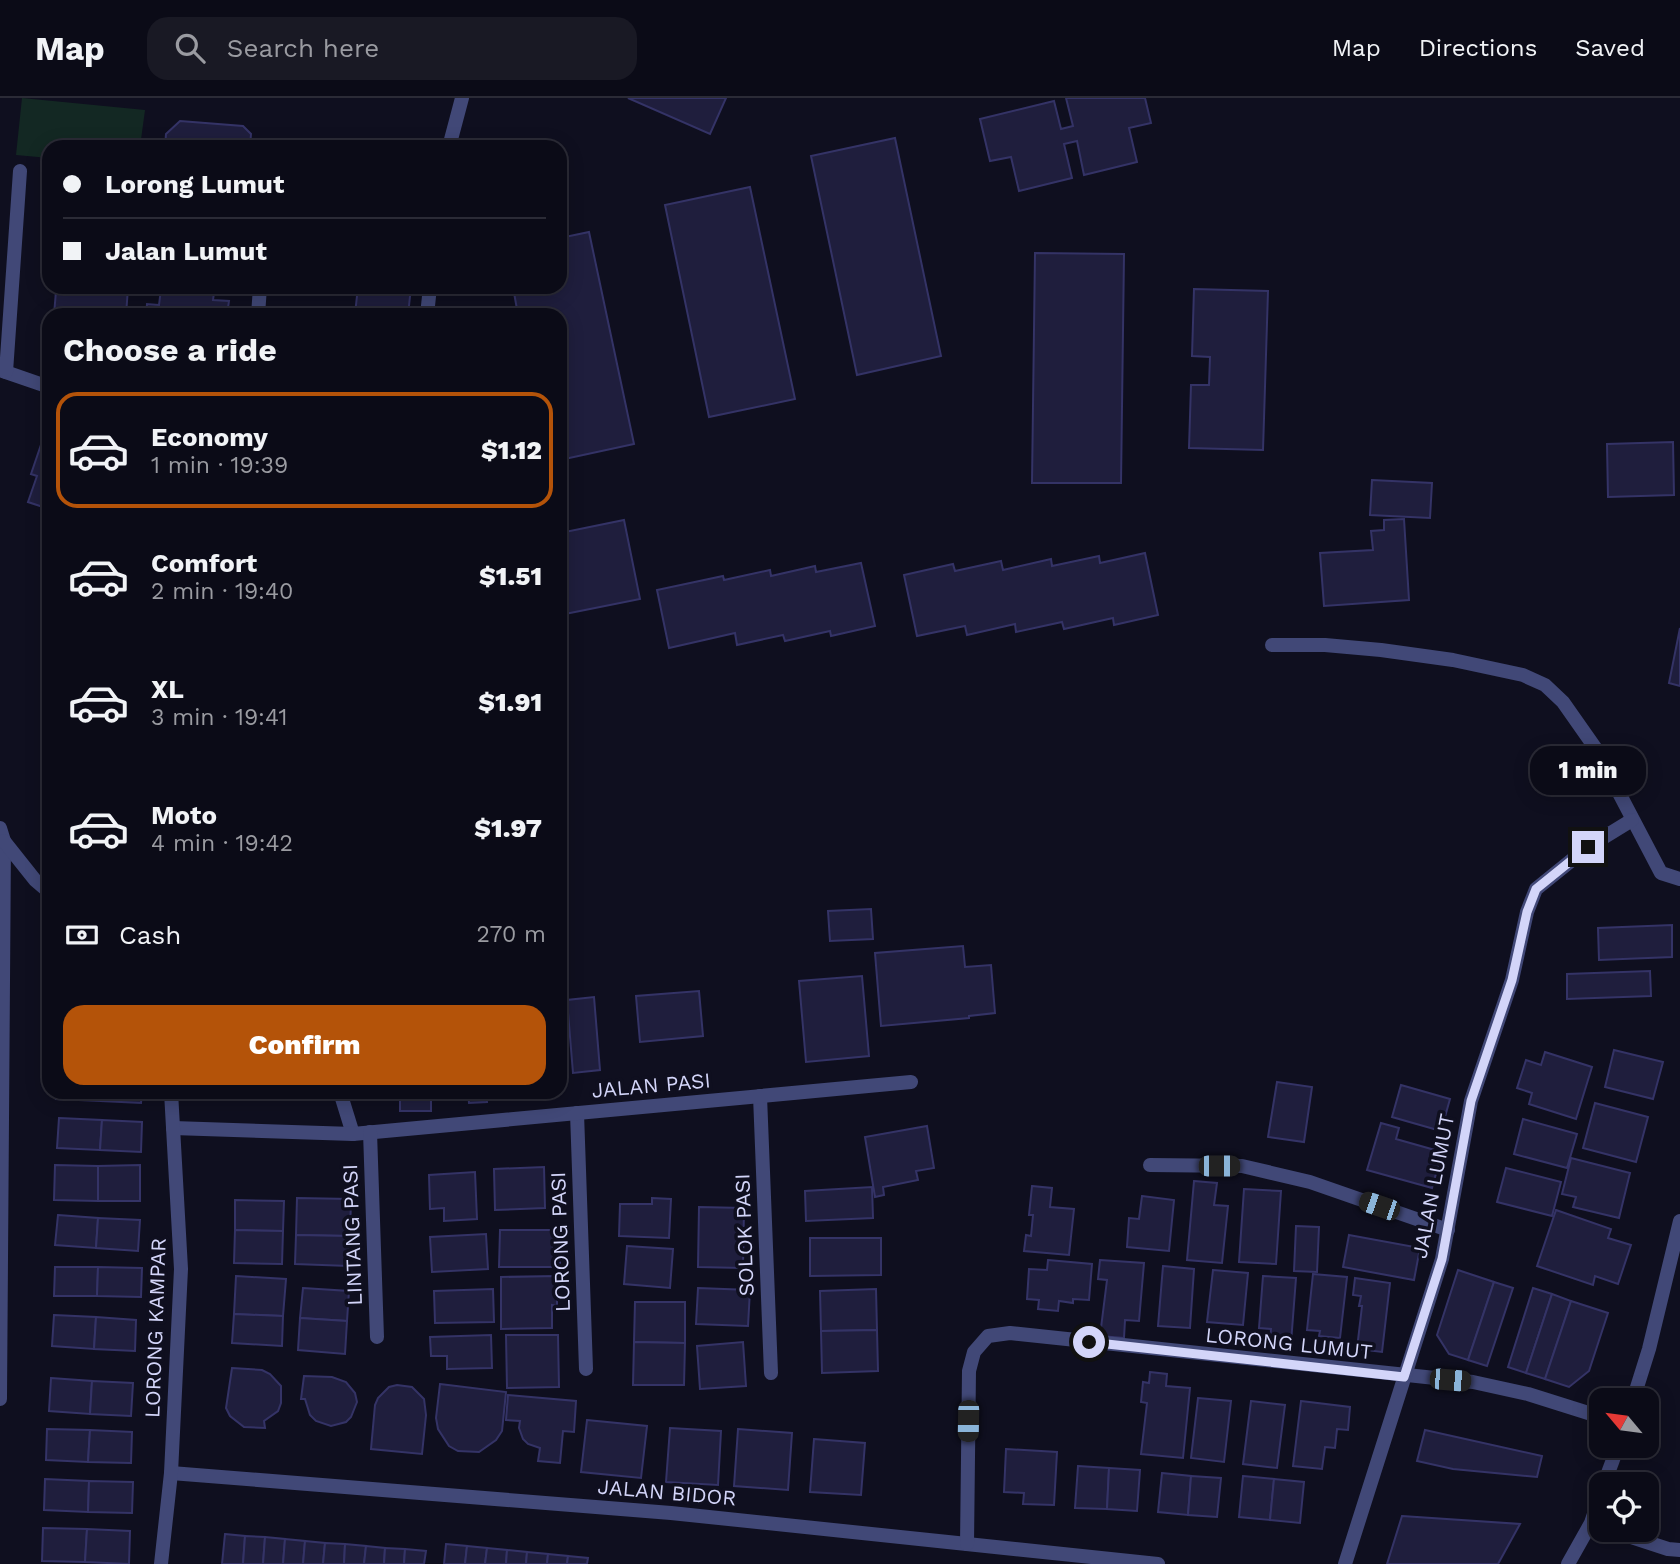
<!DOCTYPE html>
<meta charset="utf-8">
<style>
:root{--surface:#0b0b17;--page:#191924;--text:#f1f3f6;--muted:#9a9ba1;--line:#2b2b36;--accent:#b45309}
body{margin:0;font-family:"Work Sans",sans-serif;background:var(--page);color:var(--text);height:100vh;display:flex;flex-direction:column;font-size:26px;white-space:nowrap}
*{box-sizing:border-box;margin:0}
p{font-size:23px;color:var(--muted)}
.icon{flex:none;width:38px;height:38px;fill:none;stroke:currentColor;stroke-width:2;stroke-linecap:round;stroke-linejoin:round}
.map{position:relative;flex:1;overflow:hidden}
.sheet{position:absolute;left:42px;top:210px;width:525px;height:791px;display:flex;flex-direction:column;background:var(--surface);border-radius:21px;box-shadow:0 4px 18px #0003,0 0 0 2px var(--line)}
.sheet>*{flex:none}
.guide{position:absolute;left:42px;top:42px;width:525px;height:154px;border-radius:21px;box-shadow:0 4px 18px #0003,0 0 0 2px var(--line);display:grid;align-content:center;height:154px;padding:0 21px;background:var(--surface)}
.needle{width:46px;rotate:299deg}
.tools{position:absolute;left:1589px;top:1290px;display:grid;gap:14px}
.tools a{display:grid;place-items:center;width:70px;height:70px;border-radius:14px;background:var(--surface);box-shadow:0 4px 18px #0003,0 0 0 2px var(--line);font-size:35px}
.end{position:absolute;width:32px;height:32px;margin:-16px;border:9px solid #d3d5f9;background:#111;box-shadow:0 0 0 4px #111}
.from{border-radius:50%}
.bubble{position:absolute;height:49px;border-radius:21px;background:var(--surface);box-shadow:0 4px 18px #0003,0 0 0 2px var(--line);font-size:23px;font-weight:800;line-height:49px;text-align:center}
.car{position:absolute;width:21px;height:42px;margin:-21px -10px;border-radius:9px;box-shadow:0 0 5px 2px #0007;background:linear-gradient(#222 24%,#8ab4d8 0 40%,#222 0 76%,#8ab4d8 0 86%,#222 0)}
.guide b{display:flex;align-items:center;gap:24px;height:66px;font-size:26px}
.guide b+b{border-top:2px solid var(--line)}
.guide i{width:18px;height:18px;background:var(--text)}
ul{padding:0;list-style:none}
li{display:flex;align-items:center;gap:21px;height:116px;margin:0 14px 10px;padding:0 7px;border:4px solid transparent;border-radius:21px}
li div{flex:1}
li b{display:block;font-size:26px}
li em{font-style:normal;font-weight:800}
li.current{border-color:var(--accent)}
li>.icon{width:63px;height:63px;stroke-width:1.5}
h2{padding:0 21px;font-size:32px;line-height:84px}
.pay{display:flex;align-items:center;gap:18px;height:77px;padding:0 21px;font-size:26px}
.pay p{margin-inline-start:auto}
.cta{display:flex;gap:14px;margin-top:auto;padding:14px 21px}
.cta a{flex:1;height:80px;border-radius:21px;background:var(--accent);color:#fff;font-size:28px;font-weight:800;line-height:80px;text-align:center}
header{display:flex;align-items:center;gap:42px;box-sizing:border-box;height:98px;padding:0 35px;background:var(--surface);border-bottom:2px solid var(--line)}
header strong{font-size:33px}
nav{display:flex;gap:38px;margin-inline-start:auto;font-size:24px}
.search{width:490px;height:63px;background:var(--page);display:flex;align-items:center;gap:18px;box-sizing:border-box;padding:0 24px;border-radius:21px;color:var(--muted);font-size:26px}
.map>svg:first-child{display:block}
.green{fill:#132823}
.building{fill:#1f1e3d;stroke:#343366;stroke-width:2}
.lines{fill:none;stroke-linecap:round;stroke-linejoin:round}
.minor{stroke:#414877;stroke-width:14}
.tertiary{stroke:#414877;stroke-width:14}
.route{stroke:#d3d5f9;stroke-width:9}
.labels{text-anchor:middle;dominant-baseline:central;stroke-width:7;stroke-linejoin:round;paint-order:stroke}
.street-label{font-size:21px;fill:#d3d5f9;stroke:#0f0f1f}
</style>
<header>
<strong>Map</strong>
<div class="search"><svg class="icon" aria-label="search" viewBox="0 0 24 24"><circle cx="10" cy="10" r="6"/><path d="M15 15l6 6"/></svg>Search here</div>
<nav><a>Map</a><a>Directions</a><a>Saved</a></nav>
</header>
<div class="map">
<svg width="1680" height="1466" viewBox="0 0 1680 1466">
<rect width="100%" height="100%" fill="#0f0f1f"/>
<path class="green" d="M22,0L145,12L140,49H49V60L16,57Z"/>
<g class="building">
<path d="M628,0H726L710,36Z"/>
<path d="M1066,0H1145L1151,25L1129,30L1137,64L1084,77L1077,43L1064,46L1072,80L1019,93L1011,59L990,63L980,21L1054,3L1061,31L1073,28Z"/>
<path d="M180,23L243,28L251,36L250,49H165L166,36Z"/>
<path d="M895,40L941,258L857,277L811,58Z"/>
<path d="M330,42L414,47V49H329Z"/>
<path d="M750,89L795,301L709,319L665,107Z"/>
<path d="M589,134L634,346L560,362V217H518L513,189H560V140Z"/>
<path d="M1035,155L1124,156L1121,385H1032Z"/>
<path d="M88,189L128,190L126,217H54L56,193L88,195Z"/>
<path d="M358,189H411L408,217L355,216Z"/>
<path d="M161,191L214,195L213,202L229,203L227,217H146L147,206L159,207Z"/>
<path d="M1194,191L1268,193L1263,352L1189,350L1191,287H1209L1210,259L1192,258Z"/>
<path d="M45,335L49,336V411L28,404L37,378L31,376Z"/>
<path d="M1673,344L1674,397L1608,399L1607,346Z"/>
<path d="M1372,382L1432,385L1430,420L1370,417Z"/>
<path d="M1404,421L1409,502L1324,508L1320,455L1373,452L1371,433L1384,432V422Z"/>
<path d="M624,422L640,501L560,517V435Z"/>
<path d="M1145,455L1158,517L1114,527L1113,520L1064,531L1062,524L1016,534L1015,526L967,537L965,528L917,538L904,477L953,466L955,473L1001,463L1003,472L1051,461L1052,468L1099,458L1100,465Z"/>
<path d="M861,465L875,528L831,538L830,533L785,543L783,537L737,547L735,535L669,550L657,492L723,478L724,482L770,472L771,478L815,468L816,474Z"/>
<path d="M1680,530V588L1669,585Z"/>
<path d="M871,811L873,841L830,843L828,813Z"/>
<path d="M1672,827V859L1599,862L1598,830Z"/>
<path d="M963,848L965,869L991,867L995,915L969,918V920L881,928L875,855Z"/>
<path d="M1650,873L1651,898L1567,901V876Z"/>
<path d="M862,878L869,958L806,964L799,883Z"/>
<path d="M699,893L703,938L640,944L636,898Z"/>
<path d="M594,899L600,972L573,975L567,902Z"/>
<path d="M1614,952L1663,964L1653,1001L1605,989Z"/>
<path d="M1545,954L1592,969L1576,1021L1529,1006L1532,995L1517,990L1526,962L1541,967Z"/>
<path d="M1277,984L1312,989L1304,1044L1268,1039Z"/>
<path d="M1401,987L1450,1001L1441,1033L1392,1019Z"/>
<path d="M57,994H101V1003L56,1001Z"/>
<path d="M101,994H142L141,1005L101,1003Z"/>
<rect x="400" y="994" width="31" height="19"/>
<path d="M468,994H486L487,1004L469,1005Z"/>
<path d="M1595,1005L1648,1019L1636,1064L1583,1050Z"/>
<path d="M59,1020L102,1022L100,1052L57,1050Z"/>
<path d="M1523,1021L1577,1036L1567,1070L1514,1056Z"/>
<path d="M102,1022L142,1024L141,1054L100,1052Z"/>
<path d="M1381,1025L1399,1030L1396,1041L1442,1054L1432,1090L1367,1072Z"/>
<path d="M927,1028L934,1070L916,1073L918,1082L883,1089L884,1097L875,1099L865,1039Z"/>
<path d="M1571,1060L1630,1075L1619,1120L1573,1109L1576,1099L1562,1096Z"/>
<path d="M55,1067L98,1068V1103L54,1102Z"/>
<path d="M140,1067V1103H98V1068Z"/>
<path d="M544,1069L545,1110L495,1112L494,1071Z"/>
<path d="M1506,1070L1561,1084L1552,1118L1497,1104Z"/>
<path d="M475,1074L477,1121L444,1123V1110L430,1111L429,1077Z"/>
<path d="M1194,1083L1217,1085L1214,1107L1228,1108L1222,1165L1187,1162Z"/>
<path d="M1032,1088L1052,1090L1050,1109L1074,1111L1069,1157L1024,1153L1026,1137L1031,1138L1033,1117H1029Z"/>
<path d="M872,1089L873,1120L806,1123L805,1093Z"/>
<path d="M1244,1091L1281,1093L1276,1166L1239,1164Z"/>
<path d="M1142,1098L1174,1102L1169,1153L1127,1149L1129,1120L1139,1121Z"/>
<path d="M297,1100L351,1101L350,1138L296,1137Z"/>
<path d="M652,1100L671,1101L669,1140L619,1138L620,1106H652Z"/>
<path d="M235,1102L284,1103L283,1133L235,1132Z"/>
<path d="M699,1109L744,1110L743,1170L698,1169Z"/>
<path d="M1556,1112L1611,1131L1608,1140L1631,1147L1618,1186L1595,1178L1593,1187L1537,1168Z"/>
<path d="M58,1117L98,1120L96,1150L55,1147Z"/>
<path d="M98,1120L140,1122L138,1153L96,1150Z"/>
<path d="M1296,1128L1319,1129L1317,1174L1294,1173Z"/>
<path d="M235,1132L283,1133L282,1166L234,1165Z"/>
<path d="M500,1132H553V1151H560V1169H499Z"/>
<path d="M486,1136L488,1171L432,1174L430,1139Z"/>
<path d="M296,1137L350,1138L349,1168L295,1166Z"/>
<path d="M1349,1137L1420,1150L1414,1182L1343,1169Z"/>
<path d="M810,1140H881V1177L810,1178Z"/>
<path d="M627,1148L673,1151L670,1190L624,1186Z"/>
<path d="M1048,1162L1092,1166L1089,1202L1073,1201V1205L1059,1203L1058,1213L1038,1211L1039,1202L1027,1201L1029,1171L1047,1172Z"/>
<path d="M1100,1162L1144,1165L1139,1223L1125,1222L1124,1240L1100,1238L1107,1182L1098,1181Z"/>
<path d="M1163,1168L1194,1171L1190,1230L1158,1228Z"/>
<path d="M55,1169H98L97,1198H54Z"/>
<path d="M98,1169L142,1170L141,1199L97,1198Z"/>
<path d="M1213,1172L1248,1175L1243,1227L1207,1224Z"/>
<path d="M1458,1172L1494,1184L1468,1262L1449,1256L1437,1237Z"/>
<path d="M1313,1176L1347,1179L1340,1240L1319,1238L1320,1233L1307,1232Z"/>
<path d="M236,1178L286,1181L283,1218L234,1216Z"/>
<path d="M557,1178V1208L552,1207V1230L501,1231V1179Z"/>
<path d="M1263,1178L1296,1180L1291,1245L1270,1243L1271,1231L1259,1230Z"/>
<path d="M1355,1180L1390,1185L1382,1254L1357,1251L1362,1208H1359L1361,1198L1353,1197Z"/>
<path d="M1494,1184L1513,1190L1487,1268L1468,1262Z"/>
<path d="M303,1190L349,1193L347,1223L300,1220Z"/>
<path d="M698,1190L750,1192L748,1228L696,1226Z"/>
<path d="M1533,1190L1552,1196L1526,1275L1508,1269Z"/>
<path d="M493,1191L494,1224L435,1225L434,1193Z"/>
<path d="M876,1191L877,1232L821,1233L820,1193Z"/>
<path d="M1552,1196L1571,1203L1545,1281L1526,1275Z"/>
<path d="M1571,1203L1608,1215L1589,1273L1569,1289L1545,1281Z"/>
<path d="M635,1204H685V1245L634,1244Z"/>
<path d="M234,1216L283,1218L282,1248L232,1245Z"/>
<path d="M54,1217L96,1219L94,1251L52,1248Z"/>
<path d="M96,1219L136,1222L135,1253L94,1251Z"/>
<path d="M300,1220L347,1223L345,1256L298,1252Z"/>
<path d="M877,1232L878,1273L822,1275L821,1233Z"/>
<path d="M491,1237L492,1270L447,1271V1258H431L430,1239Z"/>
<path d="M506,1237H558L559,1289L507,1290Z"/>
<path d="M634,1244L685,1245L684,1287H633Z"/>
<path d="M743,1244L746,1288L700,1291L697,1248Z"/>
<path d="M232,1270L262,1272L270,1276L281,1288V1305L278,1313L264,1323L265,1330L244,1329L230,1318L226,1310Z"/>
<path d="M1150,1274L1167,1276L1166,1288L1190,1290L1183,1360L1141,1356L1147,1305L1141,1304L1143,1284L1149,1285Z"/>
<path d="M304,1278L332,1279L346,1284L355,1295L357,1304L351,1319L346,1324L331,1328L316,1323L310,1317L305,1301H301Z"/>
<path d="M51,1280L92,1283L90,1316L49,1313Z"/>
<path d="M92,1283L133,1285L131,1318L90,1316Z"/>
<path d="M440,1286L506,1294L502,1333L496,1342L479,1354L458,1353L449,1348L438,1331L436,1320Z"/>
<path d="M397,1287L412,1289L424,1301L426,1317L422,1356L371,1351L375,1307L378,1300L389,1289Z"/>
<path d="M508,1297L576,1303L574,1334L563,1333L560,1365L538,1363L540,1350L528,1346L523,1341L519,1330L520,1323L506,1322Z"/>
<path d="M1198,1300L1231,1303L1224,1364L1191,1360Z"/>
<path d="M1251,1303L1285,1307L1277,1370L1243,1366Z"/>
<path d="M1301,1303L1350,1309L1348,1332L1337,1331L1335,1350L1325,1349L1322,1371L1293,1368Z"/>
<path d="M587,1322L647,1328L641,1380L581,1374Z"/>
<path d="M670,1330L721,1333L718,1387L666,1384Z"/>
<path d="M47,1331L90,1332L88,1364L46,1362Z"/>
<path d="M738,1331L792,1335L788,1392L734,1388Z"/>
<path d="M90,1332L132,1334L131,1365L88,1364Z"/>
<path d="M1425,1332L1542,1358L1537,1379L1453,1371L1417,1363Z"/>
<path d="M814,1341L865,1345L861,1397L810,1394Z"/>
<path d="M1006,1351L1057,1354L1054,1407L1023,1406L1024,1395L1004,1394Z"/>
<path d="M1078,1368L1109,1370L1107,1411L1075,1410Z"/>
<path d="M1109,1370L1140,1372L1137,1413L1107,1411Z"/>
<path d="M1162,1375L1191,1378L1188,1417L1158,1414Z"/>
<path d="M1191,1378L1221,1380L1217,1419L1188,1417Z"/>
<path d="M1243,1378L1274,1381L1270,1422L1239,1419Z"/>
<path d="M45,1381L89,1383L88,1414L44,1412Z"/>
<path d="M1274,1381L1304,1384L1300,1425L1270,1422Z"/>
<path d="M89,1383L133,1384L132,1415L88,1414Z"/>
<path d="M1402,1418L1520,1426L1498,1466H1387Z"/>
<path d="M43,1430L87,1431L85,1464L42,1463Z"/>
<path d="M87,1431L130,1433L129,1466L85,1464Z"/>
<path d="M225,1436L245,1438L243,1466H222Z"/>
<path d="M245,1438L265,1439L263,1466H243Z"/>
<path d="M265,1439L285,1441L283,1466H263Z"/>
<path d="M285,1441L305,1443L303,1466H283Z"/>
<path d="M305,1443L325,1445L323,1466H303Z"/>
<path d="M325,1445L345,1446L344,1466H323Z"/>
<path d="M345,1446L366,1448L364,1466H344Z"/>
<path d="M446,1446L467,1448L465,1466H444Z"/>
<path d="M366,1448L385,1450L384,1466H364Z"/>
<path d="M467,1448L487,1450L485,1466H465Z"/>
<path d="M385,1450L405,1451L404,1466H384Z"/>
<path d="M487,1450L507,1452L506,1466H485Z"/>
<path d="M405,1451L426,1453L424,1466H404Z"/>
<path d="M507,1452L527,1454L526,1466H506Z"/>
<path d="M527,1454L548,1456L547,1466H526Z"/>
<path d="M548,1456L568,1458L567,1466H547Z"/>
<path d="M568,1458L588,1460L587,1466H567Z"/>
</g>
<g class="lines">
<g class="minor">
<path d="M449,49L462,0"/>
<path d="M258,217L260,189"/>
<path d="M427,217L430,189"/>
<path d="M0,272L49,289"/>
<path d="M6,274L20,73"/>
<path d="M1272,547H1325L1381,552L1453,562L1523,577L1545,587L1563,604L1596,651L1661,775L1680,781"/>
<path d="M0,730L4,743L0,1301"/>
<path d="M4,743L35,782L49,794"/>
<path d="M340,994L353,1036"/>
<path d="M760,998L771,1275"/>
<path d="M577,1015L586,1271"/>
<path d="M173,1030L353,1036L911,984"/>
<path d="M370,1034L377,1239"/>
<path d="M1150,1067L1242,1068L1310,1084L1448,1132"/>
<path d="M171,1375L671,1415L1158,1466"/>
<path d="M1610,1432L1668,1451L1680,1452"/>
<path d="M967,1446L969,1273L974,1254L988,1238L1010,1235L1473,1284L1528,1296L1601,1319"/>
<path d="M161,1466L171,1375L181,1171L171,994"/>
<path d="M1345,1466L1442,1161L1471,1003L1512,882L1527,814L1536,791L1588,749L1632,722"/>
</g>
<g class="tertiary">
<path d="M1633,1302L1649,1251L1680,1123"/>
<path d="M1604,1386L1618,1348"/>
<path d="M1568,1466L1591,1425L1601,1395"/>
</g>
</g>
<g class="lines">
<path class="route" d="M1089,1244L1404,1279L1442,1161L1471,1003L1512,882L1527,814L1536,791L1588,749"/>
</g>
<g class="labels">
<g class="street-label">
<text transform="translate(651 987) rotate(-5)">JALAN PASI</text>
<text transform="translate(1433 1088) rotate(-79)">JALAN LUMUT</text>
<text transform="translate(352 1137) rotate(-92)">LINTANG PASI</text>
<text transform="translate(744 1137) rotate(-92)">SOLOK PASI</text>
<text transform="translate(560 1144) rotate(-92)">LORONG PASI</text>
<text transform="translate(155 1230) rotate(-88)">LORONG KAMPAR</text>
<text transform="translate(1289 1245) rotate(6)">LORONG LUMUT</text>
<text transform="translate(667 1394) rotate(5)">JALAN BIDOR</text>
</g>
</g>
</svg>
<div class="tools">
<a><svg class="needle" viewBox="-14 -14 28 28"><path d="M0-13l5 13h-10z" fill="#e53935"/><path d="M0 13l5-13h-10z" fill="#9a9ba1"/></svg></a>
<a><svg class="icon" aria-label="locate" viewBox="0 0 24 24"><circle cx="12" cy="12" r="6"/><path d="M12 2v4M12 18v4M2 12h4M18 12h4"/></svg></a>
</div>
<i class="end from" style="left:1089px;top:1244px"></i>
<i class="end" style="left:1588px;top:749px"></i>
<div class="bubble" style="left:1530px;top:648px;width:116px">1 min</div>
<i class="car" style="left:1219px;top:1068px;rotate:90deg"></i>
<i class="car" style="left:1379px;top:1108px;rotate:289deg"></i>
<i class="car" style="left:1450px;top:1282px;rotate:95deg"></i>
<i class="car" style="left:968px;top:1323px;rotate:181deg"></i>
<div class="guide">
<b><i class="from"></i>Lorong Lumut</b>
<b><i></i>Jalan Lumut</b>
</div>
<section class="sheet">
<h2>Choose a ride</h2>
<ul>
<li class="current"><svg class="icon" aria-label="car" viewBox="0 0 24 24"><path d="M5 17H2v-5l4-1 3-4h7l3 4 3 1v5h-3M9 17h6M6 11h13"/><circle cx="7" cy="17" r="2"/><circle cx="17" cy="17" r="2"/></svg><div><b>Economy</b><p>1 min · 19:39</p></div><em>$1.12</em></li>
<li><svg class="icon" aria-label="car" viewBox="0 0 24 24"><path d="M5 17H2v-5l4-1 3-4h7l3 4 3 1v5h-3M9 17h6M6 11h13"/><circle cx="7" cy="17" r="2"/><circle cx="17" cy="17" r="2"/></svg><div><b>Comfort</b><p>2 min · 19:40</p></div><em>$1.51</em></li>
<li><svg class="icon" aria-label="car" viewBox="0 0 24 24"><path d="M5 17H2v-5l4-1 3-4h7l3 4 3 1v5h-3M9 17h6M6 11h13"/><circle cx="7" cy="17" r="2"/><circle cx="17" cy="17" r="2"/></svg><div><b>XL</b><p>3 min · 19:41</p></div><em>$1.91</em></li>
<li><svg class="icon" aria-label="car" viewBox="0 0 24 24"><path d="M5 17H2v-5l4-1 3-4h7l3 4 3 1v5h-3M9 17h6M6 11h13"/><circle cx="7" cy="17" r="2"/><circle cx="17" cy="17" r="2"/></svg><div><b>Moto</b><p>4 min · 19:42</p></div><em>$1.97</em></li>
</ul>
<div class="pay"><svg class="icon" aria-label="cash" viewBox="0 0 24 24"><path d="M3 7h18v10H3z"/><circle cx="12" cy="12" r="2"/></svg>Cash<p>270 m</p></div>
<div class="cta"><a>Confirm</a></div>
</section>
</div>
